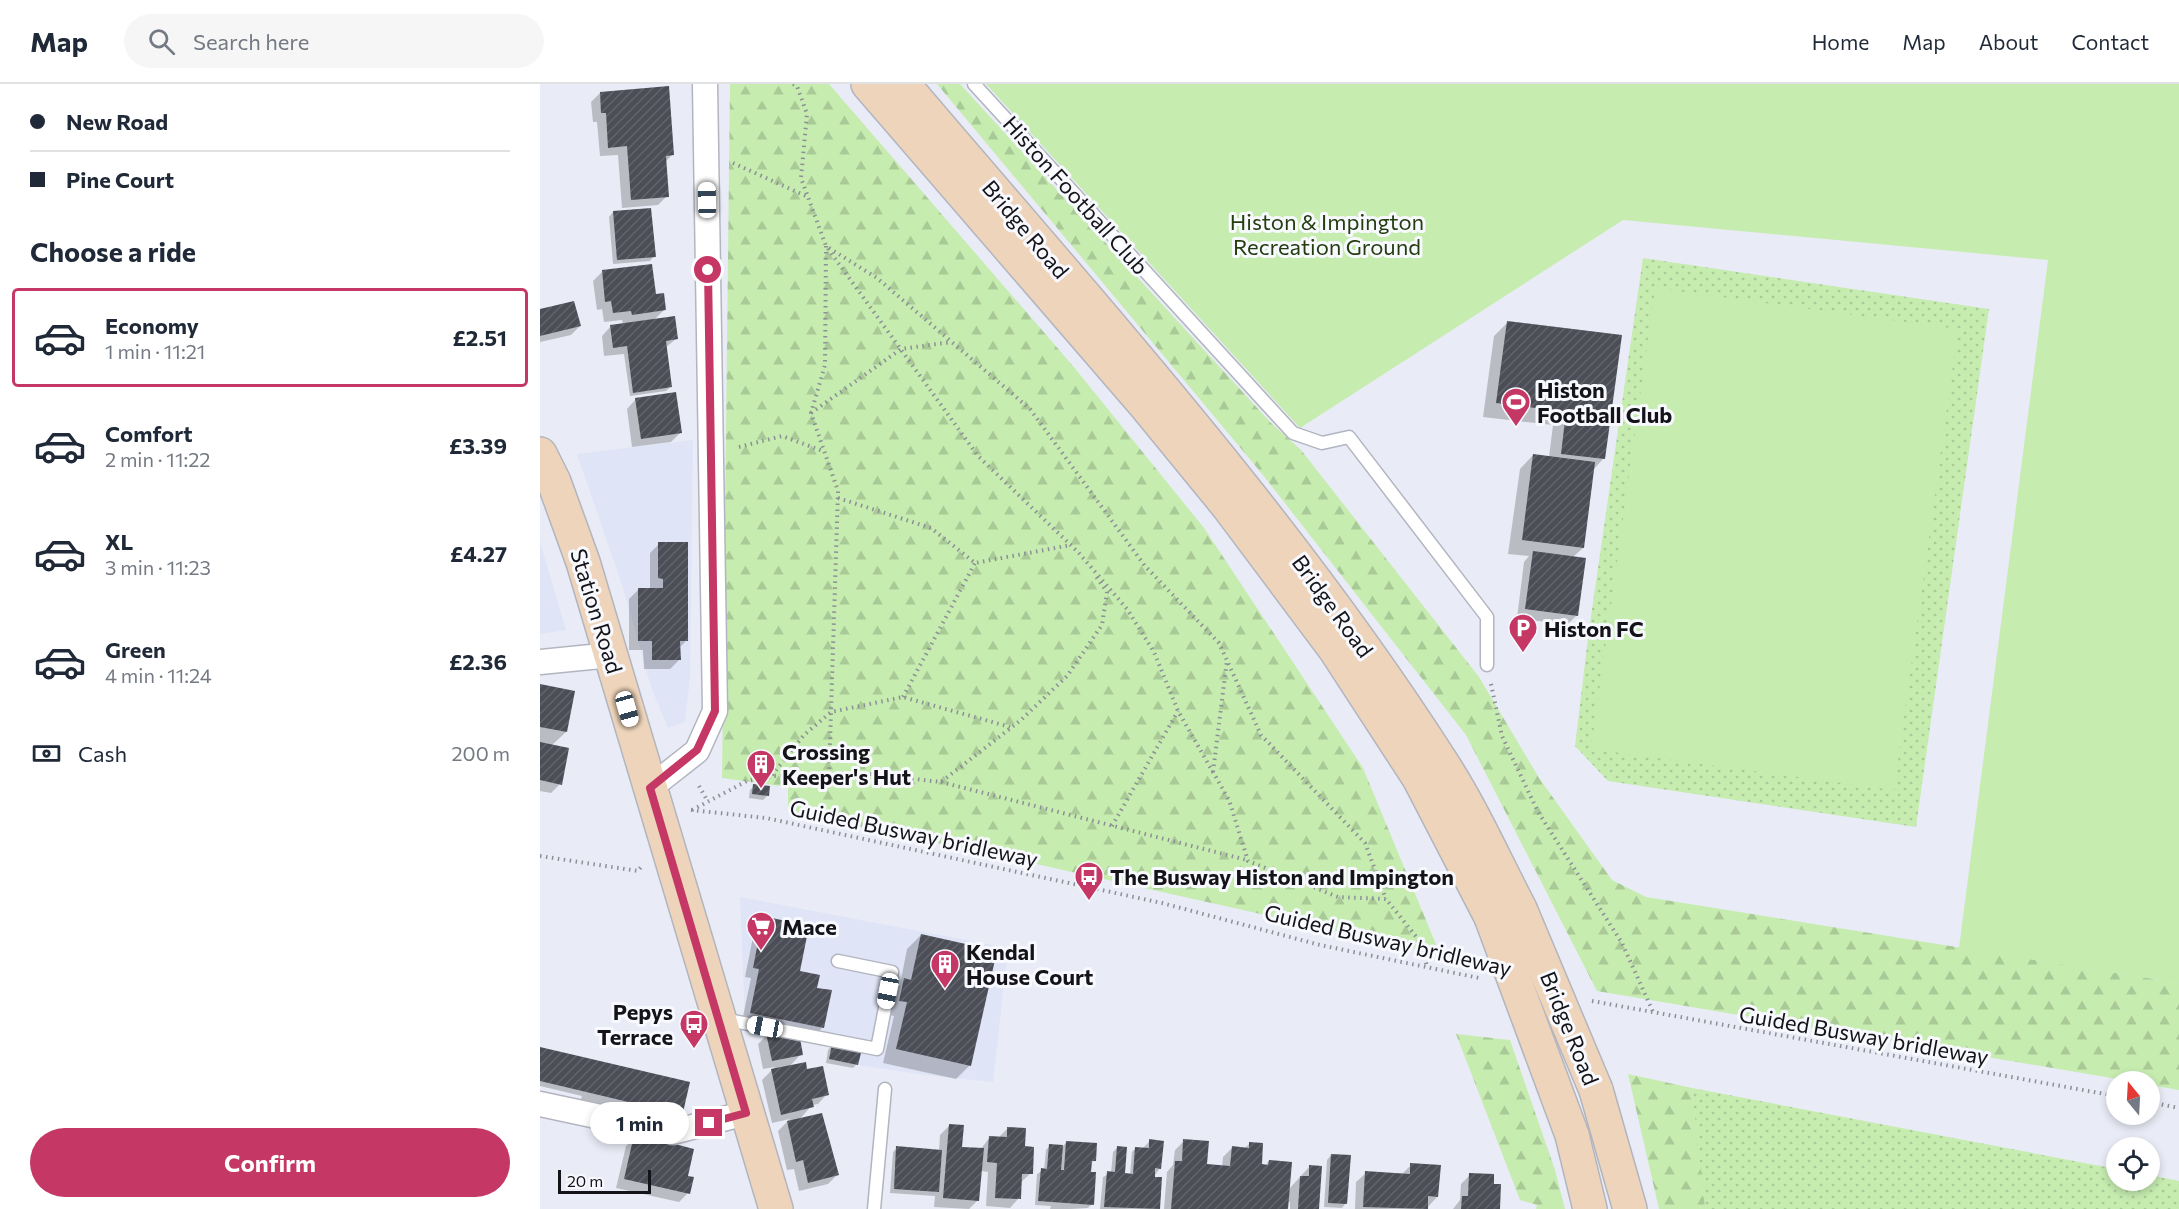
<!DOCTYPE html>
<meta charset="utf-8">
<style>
:root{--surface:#fff;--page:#f6f6f7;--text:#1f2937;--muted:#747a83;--line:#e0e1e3;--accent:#c53764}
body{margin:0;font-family:Commissioner,sans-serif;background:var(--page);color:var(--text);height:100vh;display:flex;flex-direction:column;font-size:22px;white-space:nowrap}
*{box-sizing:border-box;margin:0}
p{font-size:20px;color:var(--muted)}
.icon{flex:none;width:33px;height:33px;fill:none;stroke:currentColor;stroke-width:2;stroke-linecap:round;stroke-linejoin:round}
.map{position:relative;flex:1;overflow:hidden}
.side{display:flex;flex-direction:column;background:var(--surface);width:540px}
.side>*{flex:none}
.hud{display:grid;align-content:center;height:132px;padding:0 30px;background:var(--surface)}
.needle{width:39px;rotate:342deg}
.buttons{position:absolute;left:1566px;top:987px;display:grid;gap:12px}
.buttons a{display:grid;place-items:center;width:54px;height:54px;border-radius:50%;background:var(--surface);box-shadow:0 3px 9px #0003;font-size:30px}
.scale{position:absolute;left:18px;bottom:15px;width:93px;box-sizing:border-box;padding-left:6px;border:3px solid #141418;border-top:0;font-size:16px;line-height:21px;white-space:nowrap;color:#141418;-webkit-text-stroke:4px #f8f9fe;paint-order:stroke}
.end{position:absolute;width:27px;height:27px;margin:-14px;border:8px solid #c53764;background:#fff;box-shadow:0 0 0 3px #fff}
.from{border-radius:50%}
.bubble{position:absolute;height:42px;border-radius:21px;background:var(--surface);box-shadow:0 3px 9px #0003;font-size:20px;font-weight:700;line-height:42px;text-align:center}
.car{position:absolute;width:18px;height:36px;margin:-18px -9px;border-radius:8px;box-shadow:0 0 4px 2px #0007;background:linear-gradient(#fff 24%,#345 0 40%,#fff 0 76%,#345 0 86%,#fff 0)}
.hud b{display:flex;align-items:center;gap:21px;height:57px;font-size:22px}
.hud b+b{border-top:2px solid var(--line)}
.hud i{width:15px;height:15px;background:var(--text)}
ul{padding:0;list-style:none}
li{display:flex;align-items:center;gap:18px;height:99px;margin:0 12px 9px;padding:0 18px;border:3px solid transparent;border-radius:6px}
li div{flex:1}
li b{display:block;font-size:22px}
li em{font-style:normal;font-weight:700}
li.active{border-color:var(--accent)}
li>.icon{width:54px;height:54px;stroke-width:1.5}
h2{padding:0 30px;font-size:27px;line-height:72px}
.pay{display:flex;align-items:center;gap:15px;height:66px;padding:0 30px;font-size:22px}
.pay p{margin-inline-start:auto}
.primary-button{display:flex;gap:12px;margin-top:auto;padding:12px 30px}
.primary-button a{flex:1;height:69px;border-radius:36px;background:var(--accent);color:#fff;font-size:24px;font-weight:700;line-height:69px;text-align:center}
header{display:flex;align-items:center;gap:36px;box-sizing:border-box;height:84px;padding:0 30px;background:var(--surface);border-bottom:2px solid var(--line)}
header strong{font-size:28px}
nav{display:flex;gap:33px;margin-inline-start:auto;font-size:21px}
.search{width:420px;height:54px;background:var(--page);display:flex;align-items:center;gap:15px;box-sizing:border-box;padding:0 21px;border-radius:33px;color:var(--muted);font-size:22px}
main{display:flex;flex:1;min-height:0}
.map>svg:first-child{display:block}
.built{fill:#dfe4f6}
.grass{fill:url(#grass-dots)}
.forest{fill:url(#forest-firs)}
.park{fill:#c6ecb0}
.shadow{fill:#0003}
.building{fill:url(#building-hatch)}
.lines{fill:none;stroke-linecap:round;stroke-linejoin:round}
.lane-casing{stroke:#b2b5bf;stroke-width:15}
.street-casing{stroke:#b2b5bf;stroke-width:27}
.secondary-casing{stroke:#b2b5bf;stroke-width:36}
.path{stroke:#8d8f96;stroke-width:4;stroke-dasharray:1.5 4.5;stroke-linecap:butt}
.lane{stroke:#fff;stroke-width:12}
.street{stroke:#fff;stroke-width:24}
.secondary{stroke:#eed4ba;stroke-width:33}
.secondary-bridge-casing{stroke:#b2b5bf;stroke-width:36;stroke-linecap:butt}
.secondary-bridge{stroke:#eed4ba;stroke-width:33}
.route{stroke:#c53764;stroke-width:8}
.labels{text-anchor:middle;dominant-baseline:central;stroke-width:6;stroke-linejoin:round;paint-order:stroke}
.street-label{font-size:22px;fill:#141418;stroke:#f8f9fe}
.park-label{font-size:22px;fill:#233d0e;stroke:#f8f9fe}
.poi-label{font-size:22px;font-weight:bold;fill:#141418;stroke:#f8f9fe;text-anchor:start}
</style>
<header>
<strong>Map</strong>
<div class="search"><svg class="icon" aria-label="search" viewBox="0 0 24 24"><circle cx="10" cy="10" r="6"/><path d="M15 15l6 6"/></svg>Search here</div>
<nav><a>Home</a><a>Map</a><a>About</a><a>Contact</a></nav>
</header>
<main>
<section class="side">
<div class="hud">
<b><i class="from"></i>New Road</b>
<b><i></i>Pine Court</b>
</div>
<h2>Choose a ride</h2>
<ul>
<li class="active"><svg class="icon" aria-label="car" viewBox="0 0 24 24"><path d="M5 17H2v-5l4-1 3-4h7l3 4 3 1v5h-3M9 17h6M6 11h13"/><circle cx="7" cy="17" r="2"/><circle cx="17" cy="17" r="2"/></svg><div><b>Economy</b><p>1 min · 11:21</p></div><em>£2.51</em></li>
<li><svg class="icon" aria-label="car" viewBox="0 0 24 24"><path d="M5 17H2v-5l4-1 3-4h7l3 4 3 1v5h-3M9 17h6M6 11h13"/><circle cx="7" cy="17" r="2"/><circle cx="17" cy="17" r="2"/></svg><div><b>Comfort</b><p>2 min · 11:22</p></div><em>£3.39</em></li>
<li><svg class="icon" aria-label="car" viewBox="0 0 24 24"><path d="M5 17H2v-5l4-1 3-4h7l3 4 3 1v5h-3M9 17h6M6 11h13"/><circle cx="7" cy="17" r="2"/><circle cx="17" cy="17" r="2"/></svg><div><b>XL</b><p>3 min · 11:23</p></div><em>£4.27</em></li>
<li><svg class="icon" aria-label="car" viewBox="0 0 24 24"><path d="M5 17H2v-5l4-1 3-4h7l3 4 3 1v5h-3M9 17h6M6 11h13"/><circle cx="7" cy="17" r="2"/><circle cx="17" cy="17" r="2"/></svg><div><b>Green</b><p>4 min · 11:24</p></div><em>£2.36</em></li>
</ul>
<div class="pay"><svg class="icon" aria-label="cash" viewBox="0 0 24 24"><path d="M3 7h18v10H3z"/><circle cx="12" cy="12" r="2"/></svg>Cash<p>200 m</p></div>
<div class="primary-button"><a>Confirm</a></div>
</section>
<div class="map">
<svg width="1639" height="1125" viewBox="0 0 1639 1125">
<defs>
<pattern id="grass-dots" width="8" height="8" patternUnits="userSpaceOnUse" patternTransform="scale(1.5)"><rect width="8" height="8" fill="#c6ecb0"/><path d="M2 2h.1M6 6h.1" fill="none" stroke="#a9ca97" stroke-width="1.8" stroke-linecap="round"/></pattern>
<pattern id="forest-firs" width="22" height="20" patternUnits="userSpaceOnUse" patternTransform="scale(1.5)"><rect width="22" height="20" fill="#c6ecb0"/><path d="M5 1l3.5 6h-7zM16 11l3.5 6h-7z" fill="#a9ca97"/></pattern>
<pattern id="building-hatch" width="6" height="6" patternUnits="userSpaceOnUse" patternTransform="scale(1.5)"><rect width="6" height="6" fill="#4c4e57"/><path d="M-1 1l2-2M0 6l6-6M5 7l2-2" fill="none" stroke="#62636b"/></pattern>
</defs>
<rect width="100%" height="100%" fill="#e9ecf6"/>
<g class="built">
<path d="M153,356L150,593L145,638L128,644L111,603L83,504L37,370Z"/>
<path d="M0,458L26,546L0,550Z"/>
<path d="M200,813L468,864L453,998L385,991L318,981L321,966L205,936Z"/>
</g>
<g class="grass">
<path d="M1103,174L1449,225L1376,743L1068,697L1035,662L1049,546Z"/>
<path d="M1152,1004L1576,1085V1096H1610V1091L1639,1097V1125H1164Z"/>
</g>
<g class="forest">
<path d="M190,0H289L533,282L664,444L823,684L900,870L469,774L248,728V703L182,694Z"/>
<path d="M397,0H420L731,339L761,366L939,593L999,694L1072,796L1106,813L1639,899V1006L1610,1001V998L1589,997L1057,907L926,651L723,391Z"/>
<path d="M916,950L970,956L1015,1086L1025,1125H996L997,1121L980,1116Z"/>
<path d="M1088,990L1152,1004L1165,1125H1119Z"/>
</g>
<g class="park">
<path d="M446,0H1639V899L1419,864L1508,176L1083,136L760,344Z"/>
<path d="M1115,204L1418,245L1354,706L1051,665Z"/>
</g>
<g class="shadow">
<path d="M60,9L132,71L125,78L127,112L118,121L82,124L78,71L60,72L57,38H53L51,18Z"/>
<path d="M73,128L114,172L110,177L73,180L69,133Z"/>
<path d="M62,188L115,212L124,226L113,237L137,254L125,264L130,303L126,307L90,312L84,270L64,272L62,252L71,242L83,241L82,236L64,238L62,225L57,226L53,197Z"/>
<path d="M0,226L40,242L31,251L0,258Z"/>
<path d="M968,238L1064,374L1053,386L1043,464L1033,473L1037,531L1027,541L977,534L984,478L989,472L968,470L980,385L993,371L1009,373L1013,341L943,333L954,252Z"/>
<path d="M96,315L140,349L131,358L92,363L87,325Z"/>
<path d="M119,460L146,557L139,564V576L130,585H104L103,566H89V515L98,506H110V469Z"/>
<path d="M0,601L26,648L11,662L20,700L11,709L0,707Z"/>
<path d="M214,702L227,712L223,716L209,714L210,706Z"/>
<path d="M224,834L258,888L275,905L283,943L274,952L202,937L211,894L205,893L215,843Z"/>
<path d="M381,851L430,981L416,995L343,979L354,932L346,930L351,910L360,901L367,865Z"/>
<path d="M227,951L261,970L249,983L266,987L287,1010L278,1020L272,1021L260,1035L297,1091L288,1100L259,1107L254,1085L247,1086L238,1047L250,1035L232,1039L222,996L235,983L223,985L218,960Z"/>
<path d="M292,961L317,980L313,984L286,979L288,966Z"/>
<path d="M0,964L148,999L130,1059L146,1093L148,1109L139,1118L76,1104L86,1062L95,1053L40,1018L42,1012L0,1002Z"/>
<path d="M409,1042L421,1064L440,1066L450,1053L458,1054L468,1044L484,1064L491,1089L480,1099L479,1114L470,1124L446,1122L448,1088L441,1087L438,1116L429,1125L394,1123L395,1112L350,1109L353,1068L357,1064L399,1067L400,1051Z"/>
<path d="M610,1057L620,1084L613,1094L621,1095L618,1125H560L563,1093L571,1089L573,1068L577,1064L583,1090L590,1091L592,1068L596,1064L602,1065Z"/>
<path d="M644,1057L666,1082L682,1083L683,1073L692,1064L704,1065L710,1059L720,1082H725L729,1077L748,1106L770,1082L778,1125H750V1118H747V1125H624L627,1088L633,1081L635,1066Z"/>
<path d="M527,1058L554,1076L550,1081L552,1120L548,1124L531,1125H510L511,1122L495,1121L497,1090L504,1086L506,1066L510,1062H523Z"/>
<path d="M791,1071L806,1119L802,1124L784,1123L787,1076Z"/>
<path d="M871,1081L897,1113L886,1125H815L816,1098L826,1089L861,1091Z"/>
<path d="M930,1091L952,1101L958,1125H913L920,1116L921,1100Z"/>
</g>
<g class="building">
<path d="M129,2L134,71L126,72L129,113L91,116L87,62L68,64L66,29H61L60,8Z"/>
<path d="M111,124L116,173L77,176L73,127Z"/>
<path d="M112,180L116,210L124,209L126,226L92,231L91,227L73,229L71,217L65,218L62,186Z"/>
<path d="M34,217L41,242L0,252V225Z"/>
<path d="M135,232L138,255L126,257L132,303L93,309L87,262L73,264L70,241Z"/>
<path d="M967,237L1082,251L1065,375L1021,370L1026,328L956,319Z"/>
<path d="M136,308L142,349L101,355L95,314Z"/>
<path d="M993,370L1055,378L1044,464L982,456Z"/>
<path d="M118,458H148V557H140L141,576H112V557H98V504H123V495L118,494Z"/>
<path d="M993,467L1046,474L1038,532L985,525Z"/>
<path d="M0,600L35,607L27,648L0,643Z"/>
<path d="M0,658L29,664L22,701L0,696Z"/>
<path d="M213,700L230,702L229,712L212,710Z"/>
<path d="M223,832L269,842L260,887L280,891L277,904L292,906L284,944L210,929L219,885L213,884Z"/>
<path d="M381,850L457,867L431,982L356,965L367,918L359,917L364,894L371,896Z"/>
<path d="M226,949L260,954L263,971L232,977Z"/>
<path d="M292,960L322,965L318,981L289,975Z"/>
<path d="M0,963L150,998L141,1037L131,1059L154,1065L148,1092L154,1093L150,1110L84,1095L94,1051L100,1052L106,1029L100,1028L101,1021L0,997Z"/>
<path d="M266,978L267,985L283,982L289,1011L272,1015L274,1023L241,1031L231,985Z"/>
<path d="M282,1029L299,1091L268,1099L263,1076L256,1078L247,1037Z"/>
<path d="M409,1040L424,1041L422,1063L444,1064L439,1117L403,1114Z"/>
<path d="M467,1043L486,1044L485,1062L494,1063L493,1090H482L481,1115L455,1114L457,1079L447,1078L449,1052L467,1053Z"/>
<path d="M609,1055L624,1057L621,1085L615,1084V1093H622L620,1125L564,1123L567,1087L575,1088L577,1062L587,1063L585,1089L593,1090L595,1063L609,1064Z"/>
<path d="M643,1055L669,1057L667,1080L690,1082L692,1062L709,1064V1058L723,1059L722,1080L728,1081L729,1076L752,1078L748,1125H631L635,1077H642Z"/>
<path d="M526,1057L557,1059L556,1077H552L551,1088H556L554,1121L498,1117L501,1084L507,1085L509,1060L523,1061L521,1086H524Z"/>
<path d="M356,1062L402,1066L399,1108L354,1105Z"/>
<path d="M791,1070L811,1071L807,1120L788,1119Z"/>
<path d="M870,1079L901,1081L898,1113L888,1112V1125L823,1123L825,1087L870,1090Z"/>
<path d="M769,1081L782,1082L779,1125H758L760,1092H769Z"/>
<path d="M929,1089L954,1090V1100H961L960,1125H921L922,1112H928Z"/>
</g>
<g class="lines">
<g class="lane-casing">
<g id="lane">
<path d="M434,0L753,349L782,359L809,353L947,533V581"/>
<path d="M183,935L337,965L352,888L298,877"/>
<path d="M334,1125L345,1005"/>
</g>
</g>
<g class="street-casing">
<g id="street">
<path d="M0,578L71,571"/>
<path d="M110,704L157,667L175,627L165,0"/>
<path d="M0,1020L103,1042"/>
<path d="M133,1048L206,1029"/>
</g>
</g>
<g class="secondary-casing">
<g id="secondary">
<path d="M328,0L607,323L688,422L795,565L879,694L951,833"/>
<path d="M363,0C550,220 746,435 902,679C932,725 955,777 980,825"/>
<path d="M0,370L14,398L43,478L236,1125"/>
<path d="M1056,1006L1090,1125"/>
<path d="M1032,1051L1050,1125"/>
</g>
</g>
<g class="path">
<path d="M253,0L257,2L267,30L261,94L286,162L438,372L538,468L587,525L614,568L638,627L689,716L708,777L798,813L846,815L878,855L887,882"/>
<path d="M193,79L268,113"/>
<path d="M286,162L285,281L271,329L298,407L289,690"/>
<path d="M289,164L337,194L490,325L605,482L679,559L721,651L825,759L846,815"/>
<path d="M271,329L361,265L411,258"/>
<path d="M199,363L242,352L283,367"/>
<path d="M298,414L391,444L435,479L531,461"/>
<path d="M951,600L962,652L998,728L1082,859L1114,930"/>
<path d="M363,613L435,479"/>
<path d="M673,688L687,576"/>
<path d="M232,691L264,651L291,628L363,613L470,643"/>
<path d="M401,698L707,776"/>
<path d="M159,702L167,716"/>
<path d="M151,726L226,734L622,819L780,861L939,894"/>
<path d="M152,726L207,697L232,692L322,689L401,698L481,636L527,592L562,541L567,508L555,491"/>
<path d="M572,742L638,627"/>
<path d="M0,772L98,787L101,783"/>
<path d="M1052,917L1576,1012"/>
<path d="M1610,1018L1639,1024"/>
</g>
<use href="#lane" class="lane"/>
<use href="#street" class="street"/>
<use href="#secondary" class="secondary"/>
<g class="secondary-bridge-casing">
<g id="secondary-bridge">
<path d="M980,825L1056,1006"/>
<path d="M951,833L1032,1051"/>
</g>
</g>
<use href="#secondary-bridge" class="secondary-bridge"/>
</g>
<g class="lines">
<path class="route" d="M168,186L175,627L157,666L110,704L206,1029L169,1039"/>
</g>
<defs>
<g id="stadium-pin" transform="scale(1.5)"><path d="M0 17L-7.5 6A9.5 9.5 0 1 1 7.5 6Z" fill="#c53764" stroke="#f8f9fe"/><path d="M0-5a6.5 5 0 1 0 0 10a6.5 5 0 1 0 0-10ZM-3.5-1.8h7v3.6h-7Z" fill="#fff"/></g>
<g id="parking-pin" transform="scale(1.5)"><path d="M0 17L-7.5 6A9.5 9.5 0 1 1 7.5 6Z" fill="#c53764" stroke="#f8f9fe"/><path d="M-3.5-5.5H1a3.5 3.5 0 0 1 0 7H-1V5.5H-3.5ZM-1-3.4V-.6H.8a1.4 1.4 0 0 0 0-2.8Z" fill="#fff"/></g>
<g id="building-pin" transform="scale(1.5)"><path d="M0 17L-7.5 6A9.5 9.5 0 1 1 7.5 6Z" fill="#c53764" stroke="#f8f9fe"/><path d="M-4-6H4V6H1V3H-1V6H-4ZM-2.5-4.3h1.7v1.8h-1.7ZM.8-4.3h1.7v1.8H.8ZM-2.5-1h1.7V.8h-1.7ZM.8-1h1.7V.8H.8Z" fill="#fff"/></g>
<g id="bus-pin" transform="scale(1.5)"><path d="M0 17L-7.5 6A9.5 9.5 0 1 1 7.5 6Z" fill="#c53764" stroke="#f8f9fe"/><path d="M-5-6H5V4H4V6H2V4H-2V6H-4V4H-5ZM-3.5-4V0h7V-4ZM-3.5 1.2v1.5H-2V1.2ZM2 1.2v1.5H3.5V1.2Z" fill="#fff"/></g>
<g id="supermarket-pin" transform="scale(1.5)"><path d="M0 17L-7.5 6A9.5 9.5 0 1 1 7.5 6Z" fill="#c53764" stroke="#f8f9fe"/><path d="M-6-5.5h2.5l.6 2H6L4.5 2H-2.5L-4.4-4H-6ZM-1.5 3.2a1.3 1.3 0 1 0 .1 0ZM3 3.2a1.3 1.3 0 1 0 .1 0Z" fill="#fff"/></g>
</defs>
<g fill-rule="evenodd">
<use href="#stadium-pin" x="976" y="318"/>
<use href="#parking-pin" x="983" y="544"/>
<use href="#building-pin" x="221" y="680"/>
<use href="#bus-pin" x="549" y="792"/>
<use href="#supermarket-pin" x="221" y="842"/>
<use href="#building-pin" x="405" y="880"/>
<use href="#bus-pin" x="154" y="940"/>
</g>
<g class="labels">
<g class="street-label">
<text transform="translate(536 111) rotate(48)">Histon Football Club</text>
<text transform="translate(486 145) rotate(50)">Bridge Road</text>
<text transform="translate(793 522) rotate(54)">Bridge Road</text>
<text transform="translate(57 527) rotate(73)">Station Road</text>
<text transform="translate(374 749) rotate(12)">Guided Busway bridleway</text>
<text transform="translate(848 856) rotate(13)">Guided Busway bridleway</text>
<text transform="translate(1030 944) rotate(68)">Bridge Road</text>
<text transform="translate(1324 951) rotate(10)">Guided Busway bridleway</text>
</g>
<g class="park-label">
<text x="787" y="137">Histon &amp; Impington<tspan x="787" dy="25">Recreation Ground</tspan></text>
</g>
<g class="poi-label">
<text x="997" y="305">Histon<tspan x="997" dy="25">Football Club</tspan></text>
<text x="1004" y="544">Histon FC</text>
<text x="242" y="667">Crossing<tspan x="242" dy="25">Keeper's Hut</tspan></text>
<text x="570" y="792">The Busway Histon and Impington</text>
<text x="242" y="842">Mace</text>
<text x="426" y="867">Kendal<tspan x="426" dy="25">House Court</tspan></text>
<text x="133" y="927" text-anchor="end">Pepys<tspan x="133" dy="25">Terrace</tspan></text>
</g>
</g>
</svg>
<div class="buttons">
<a><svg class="needle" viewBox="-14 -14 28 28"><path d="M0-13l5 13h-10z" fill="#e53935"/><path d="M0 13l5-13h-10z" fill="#747a83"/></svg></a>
<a><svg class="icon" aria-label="locate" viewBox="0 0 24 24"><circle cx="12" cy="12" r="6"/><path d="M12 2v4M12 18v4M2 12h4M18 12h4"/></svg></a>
</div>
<div class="scale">20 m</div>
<i class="end from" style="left:168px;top:186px"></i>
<i class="end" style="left:169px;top:1039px"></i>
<div class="bubble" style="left:50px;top:1018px;width:99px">1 min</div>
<i class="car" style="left:167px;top:116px;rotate:359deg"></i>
<i class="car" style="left:87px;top:625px;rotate:164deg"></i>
<i class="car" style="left:348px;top:907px;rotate:191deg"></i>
<i class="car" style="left:225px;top:943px;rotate:281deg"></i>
</div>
</main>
